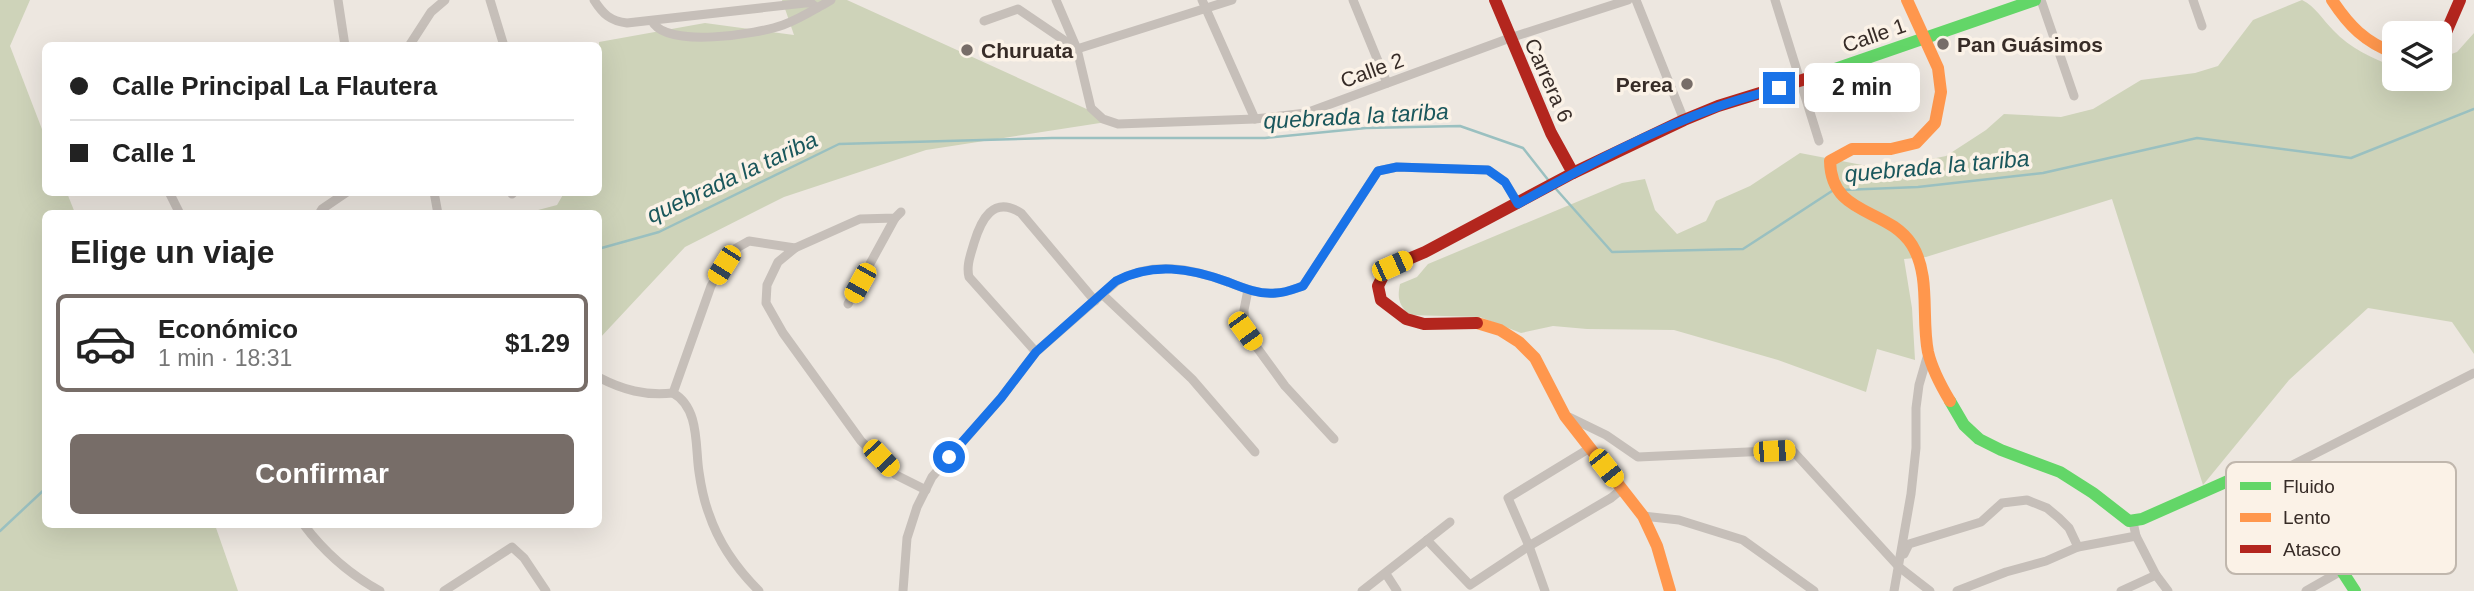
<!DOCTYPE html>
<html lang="es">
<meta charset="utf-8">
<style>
:root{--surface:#fff;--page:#f2f2f2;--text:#222;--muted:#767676;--line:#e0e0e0;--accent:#776d68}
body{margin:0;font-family:Arial,sans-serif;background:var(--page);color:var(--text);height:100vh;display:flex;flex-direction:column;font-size:26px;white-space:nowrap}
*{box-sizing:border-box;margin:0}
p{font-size:23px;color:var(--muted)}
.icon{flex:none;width:38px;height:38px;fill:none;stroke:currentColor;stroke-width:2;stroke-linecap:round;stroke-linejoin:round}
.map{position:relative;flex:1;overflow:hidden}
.drawer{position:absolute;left:42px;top:210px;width:560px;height:318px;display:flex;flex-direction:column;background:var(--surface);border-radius:10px;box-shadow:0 7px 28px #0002}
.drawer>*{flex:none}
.top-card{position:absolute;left:42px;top:42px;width:560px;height:154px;border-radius:10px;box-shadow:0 7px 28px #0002;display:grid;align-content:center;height:154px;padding:0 28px;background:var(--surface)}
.buttons{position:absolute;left:2382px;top:21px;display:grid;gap:14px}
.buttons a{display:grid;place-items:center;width:70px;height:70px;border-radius:10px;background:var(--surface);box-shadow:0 7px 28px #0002;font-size:35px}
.end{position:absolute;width:32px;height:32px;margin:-16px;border:9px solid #1a73e8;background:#fff;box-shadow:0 0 0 4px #fff}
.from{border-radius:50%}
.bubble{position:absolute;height:49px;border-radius:10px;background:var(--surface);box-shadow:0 7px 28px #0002;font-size:23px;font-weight:600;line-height:49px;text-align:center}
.car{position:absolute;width:21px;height:42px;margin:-21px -10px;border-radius:9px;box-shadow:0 0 5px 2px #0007;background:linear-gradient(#f5c518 24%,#345 0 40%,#f5c518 0 76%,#345 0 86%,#f5c518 0)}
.top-card b{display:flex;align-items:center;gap:24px;height:66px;font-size:26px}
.top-card b+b{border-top:2px solid var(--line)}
.top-card i{width:18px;height:18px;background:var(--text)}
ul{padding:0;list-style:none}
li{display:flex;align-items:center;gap:21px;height:98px;margin:0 14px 10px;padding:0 14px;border:4px solid var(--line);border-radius:10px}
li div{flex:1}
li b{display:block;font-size:26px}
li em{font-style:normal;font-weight:600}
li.active{border-color:var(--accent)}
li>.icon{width:63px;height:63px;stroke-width:1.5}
h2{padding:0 28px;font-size:32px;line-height:84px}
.primary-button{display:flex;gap:14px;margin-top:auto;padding:14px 28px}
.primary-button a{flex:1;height:80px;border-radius:10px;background:var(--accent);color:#fff;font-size:28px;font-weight:600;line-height:80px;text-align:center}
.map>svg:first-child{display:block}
.green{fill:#ced3b9}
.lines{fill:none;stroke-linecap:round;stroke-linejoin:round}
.stream{stroke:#9ac0c0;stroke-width:2.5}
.street{stroke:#c6bfb9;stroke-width:9}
.fast{stroke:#63d668;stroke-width:12}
.slow{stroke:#ff974d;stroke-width:12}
.jam{stroke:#b3261e;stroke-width:12}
.route{stroke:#1a73e8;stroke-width:9}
.poi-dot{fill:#776d68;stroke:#fbf2e7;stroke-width:2.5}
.labels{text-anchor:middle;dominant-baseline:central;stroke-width:7;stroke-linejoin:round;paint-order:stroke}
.street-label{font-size:21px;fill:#372c27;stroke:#fbf2e7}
.poi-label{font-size:21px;font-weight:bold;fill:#372c27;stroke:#fbf2e7;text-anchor:start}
.water-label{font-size:23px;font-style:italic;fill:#1a575c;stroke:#fbf2e7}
.key{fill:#fbf2e7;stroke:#c0b7ad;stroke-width:2}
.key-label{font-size:19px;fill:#372c27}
</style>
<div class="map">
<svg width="2474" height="591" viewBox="0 0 2474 591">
<rect width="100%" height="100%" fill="#ede7e0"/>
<g class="green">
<path d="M0,0H30L10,46L45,137L46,192L67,193L75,213L46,214V525H215L238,591H0Z"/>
<path d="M782,0H847L1113,121L926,150L784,197L685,247L599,339L598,214H523L557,205L564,193L598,192L599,42L705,23L794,35Z"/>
<path d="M2302,0C2316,7 2322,19 2333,30C2351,49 2371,57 2394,67V79H2440V58L2457,52L2474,33V354L2452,322L2368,308L2289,380L2203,485L2112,199L1926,257L1904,259L1912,308L1915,360L1877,349L1866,392L1778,360L1674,330L1587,329L1553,326L1521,333L1480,317L1409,315C1399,304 1397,299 1400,284L1417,277L1428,264L1622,183L1645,179L1655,210L1677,234L1706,221L1716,201L1750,186L1800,153L1883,169L1946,156L1986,130L2004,114L2061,117L2093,109L2141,80L2195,73L2218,66L2253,20Z"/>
</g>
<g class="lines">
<g class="stream">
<path d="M1556,189L1612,252L1743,249L1832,191"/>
<path d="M1842,190L1918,187L2043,173L2197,138L2351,158L2474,109"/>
<path d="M598,249L659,232L839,144L1052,138H1265L1366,128L1460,126L1523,148L1549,181"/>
<path d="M0,531L46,488"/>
</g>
<g class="street">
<path d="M338,0L345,46"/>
<path d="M490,0L504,46"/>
<path d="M594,0C603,14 610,21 627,23L805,3H811L817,8"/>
<path d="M1056,0L1077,49L1091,108L1103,119L1118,124L1255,119L1306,113L1510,38L1628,0"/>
<path d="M1202,0L1255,119"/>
<path d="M1353,0L1387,83"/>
<path d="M1636,0L1684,120"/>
<path d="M1775,0L1819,141"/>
<path d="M2041,0L2074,96"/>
<path d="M2193,0L2202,26"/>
<path d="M652,21C666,49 758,34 783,25C800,19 815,9 831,0"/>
<path d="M984,21L1018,9L1077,49L1232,0"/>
<path d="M409,46L431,12L445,0"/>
<path d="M169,192L180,214"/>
<path d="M434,192L438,214"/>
<path d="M512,194L514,192"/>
<path d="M319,214L322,209L347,192"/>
<path d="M795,248L778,262L767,285L766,303L783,333L861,441L896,475L926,490"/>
<path d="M1248,290L1244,310L1245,331L1285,386L1334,439"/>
<path d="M1102,294L1192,379L1255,452"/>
<path d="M848,304L895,218"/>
<path d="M1036,352L969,277C966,265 971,254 974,243C981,220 993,195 1021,213L1095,301"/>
<path d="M598,377C623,390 645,396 673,393"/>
<path d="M1569,417L1606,435L1638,457L1792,450L1899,567L1930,591"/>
<path d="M2271,476L2474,373"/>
<path d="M1643,516L1679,520L1743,540L1814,591"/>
<path d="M304,525C325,553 349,574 380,591"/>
<path d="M2136,536L2156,575L2168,591"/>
<path d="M1427,540L1470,585L1529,546L1611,498L1622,489"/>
<path d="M1904,554L1909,544L1981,522L2002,503L2027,500L2047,508L2059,518L2069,528L2078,547"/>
<path d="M1386,574L1397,591"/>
<path d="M444,591L512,547L524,558L546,591"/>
<path d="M759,591C737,569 719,544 709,514C704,501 701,486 699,472C695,447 700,408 673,393L711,286L733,250L749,241L795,248L860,219L895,218L901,212"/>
<path d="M903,591L907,538L917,507L932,477L1001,398L1036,352L1117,281C1153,261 1190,268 1228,282C1243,288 1260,295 1276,293C1285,293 1294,289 1303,286L1378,171L1397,167L1488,170L1505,182L1518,203"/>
<path d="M1362,591L1450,522"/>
<path d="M1545,591L1529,546L1508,498L1590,448"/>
<path d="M1894,591L1911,494L1916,448V408L1919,385L1928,354"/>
<path d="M1957,591L2006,572L2046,561L2078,547L2136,536L2133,522"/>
<path d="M2121,591L2156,575"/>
<path d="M2306,591L2341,571"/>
</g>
<g class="fast">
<path d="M1812,77L2035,0"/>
<path d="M1950,401L1964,425L1979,439L2001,450L2060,472L2093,493L2129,521L2142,519L2237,477L2265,476L2286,485L2355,591"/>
</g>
<g class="slow">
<path d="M1907,0L1938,68L1941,92L1935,123L1916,143L1891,149H1852L1830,161C1831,217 1888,207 1912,245C1931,276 1921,317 1928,352C1932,369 1941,386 1950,401"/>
<path d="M2332,0C2349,26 2365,42 2394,53"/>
<path d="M1477,323L1500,330L1519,342L1535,358L1565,416L1643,516L1657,546L1670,591"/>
</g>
<g class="jam">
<path d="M1495,0L1551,133L1573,173"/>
<path d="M2440,35L2447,30L2460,0"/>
<path d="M1477,323L1424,324L1406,319L1381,300L1378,286L1384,274L1392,266L1425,252L1573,173L1684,120L1718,106L1812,77"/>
</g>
</g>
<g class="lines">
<path class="route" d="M949,457L1001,398L1036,352L1116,281C1153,262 1190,268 1228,282C1243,288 1260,295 1276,293C1285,293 1294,289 1303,286L1378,171L1397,167L1488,170L1505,182L1518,204C1582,168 1648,132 1717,107C1738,99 1759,94 1779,88"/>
</g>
<g class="poi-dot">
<circle cx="1943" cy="44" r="7"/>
<circle cx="967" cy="50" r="7"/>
<circle cx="1687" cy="84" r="7"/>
</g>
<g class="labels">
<g class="street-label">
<text transform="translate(1874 35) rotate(-19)">Calle 1</text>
<text transform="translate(1372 70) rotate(-20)">Calle 2</text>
<text transform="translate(1549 80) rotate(66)">Carrera 6</text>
</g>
<g class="poi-label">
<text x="1957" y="44">Pan Guásimos</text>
<text x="981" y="50">Churuata</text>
<text x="1673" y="84" text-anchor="end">Perea</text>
</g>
<g class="water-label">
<text transform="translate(1356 116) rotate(-3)">quebrada la tariba</text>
<text transform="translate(1937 166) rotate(-5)">quebrada la tariba</text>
<text transform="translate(732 177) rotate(-25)">quebrada la tariba</text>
</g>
</g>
<rect x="2226" y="462" width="230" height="112" rx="10" class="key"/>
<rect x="2240" y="482" width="31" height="8" fill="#63d668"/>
<rect x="2240" y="513" width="31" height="9" fill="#ff974d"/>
<rect x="2240" y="545" width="31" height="8" fill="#b3261e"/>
<g class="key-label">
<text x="2283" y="493">Fluido</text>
<text x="2283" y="524">Lento</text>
<text x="2283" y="556">Atasco</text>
</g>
</svg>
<div class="buttons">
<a><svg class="icon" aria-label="layers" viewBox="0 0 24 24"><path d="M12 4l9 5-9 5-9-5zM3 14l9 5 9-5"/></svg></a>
</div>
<i class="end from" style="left:949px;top:457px"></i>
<i class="end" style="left:1779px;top:88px"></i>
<div class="bubble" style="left:1804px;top:63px;width:116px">2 min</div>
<i class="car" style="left:724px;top:265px;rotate:212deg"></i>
<i class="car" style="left:1392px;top:266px;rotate:66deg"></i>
<i class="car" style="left:860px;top:283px;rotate:209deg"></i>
<i class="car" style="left:1245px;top:331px;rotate:144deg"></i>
<i class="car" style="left:1774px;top:451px;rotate:87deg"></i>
<i class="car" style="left:881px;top:458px;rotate:137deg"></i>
<i class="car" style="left:1606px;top:468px;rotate:142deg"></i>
<div class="top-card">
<b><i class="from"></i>Calle Principal La Flautera</b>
<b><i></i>Calle 1</b>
</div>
<section class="drawer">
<h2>Elige un viaje</h2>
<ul>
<li class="active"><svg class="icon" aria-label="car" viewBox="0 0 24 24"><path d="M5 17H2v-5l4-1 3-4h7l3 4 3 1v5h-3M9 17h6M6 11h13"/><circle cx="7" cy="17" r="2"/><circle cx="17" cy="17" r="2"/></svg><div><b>Económico</b><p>1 min · 18:31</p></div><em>$1.29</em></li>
</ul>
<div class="primary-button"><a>Confirmar</a></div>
</section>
</div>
